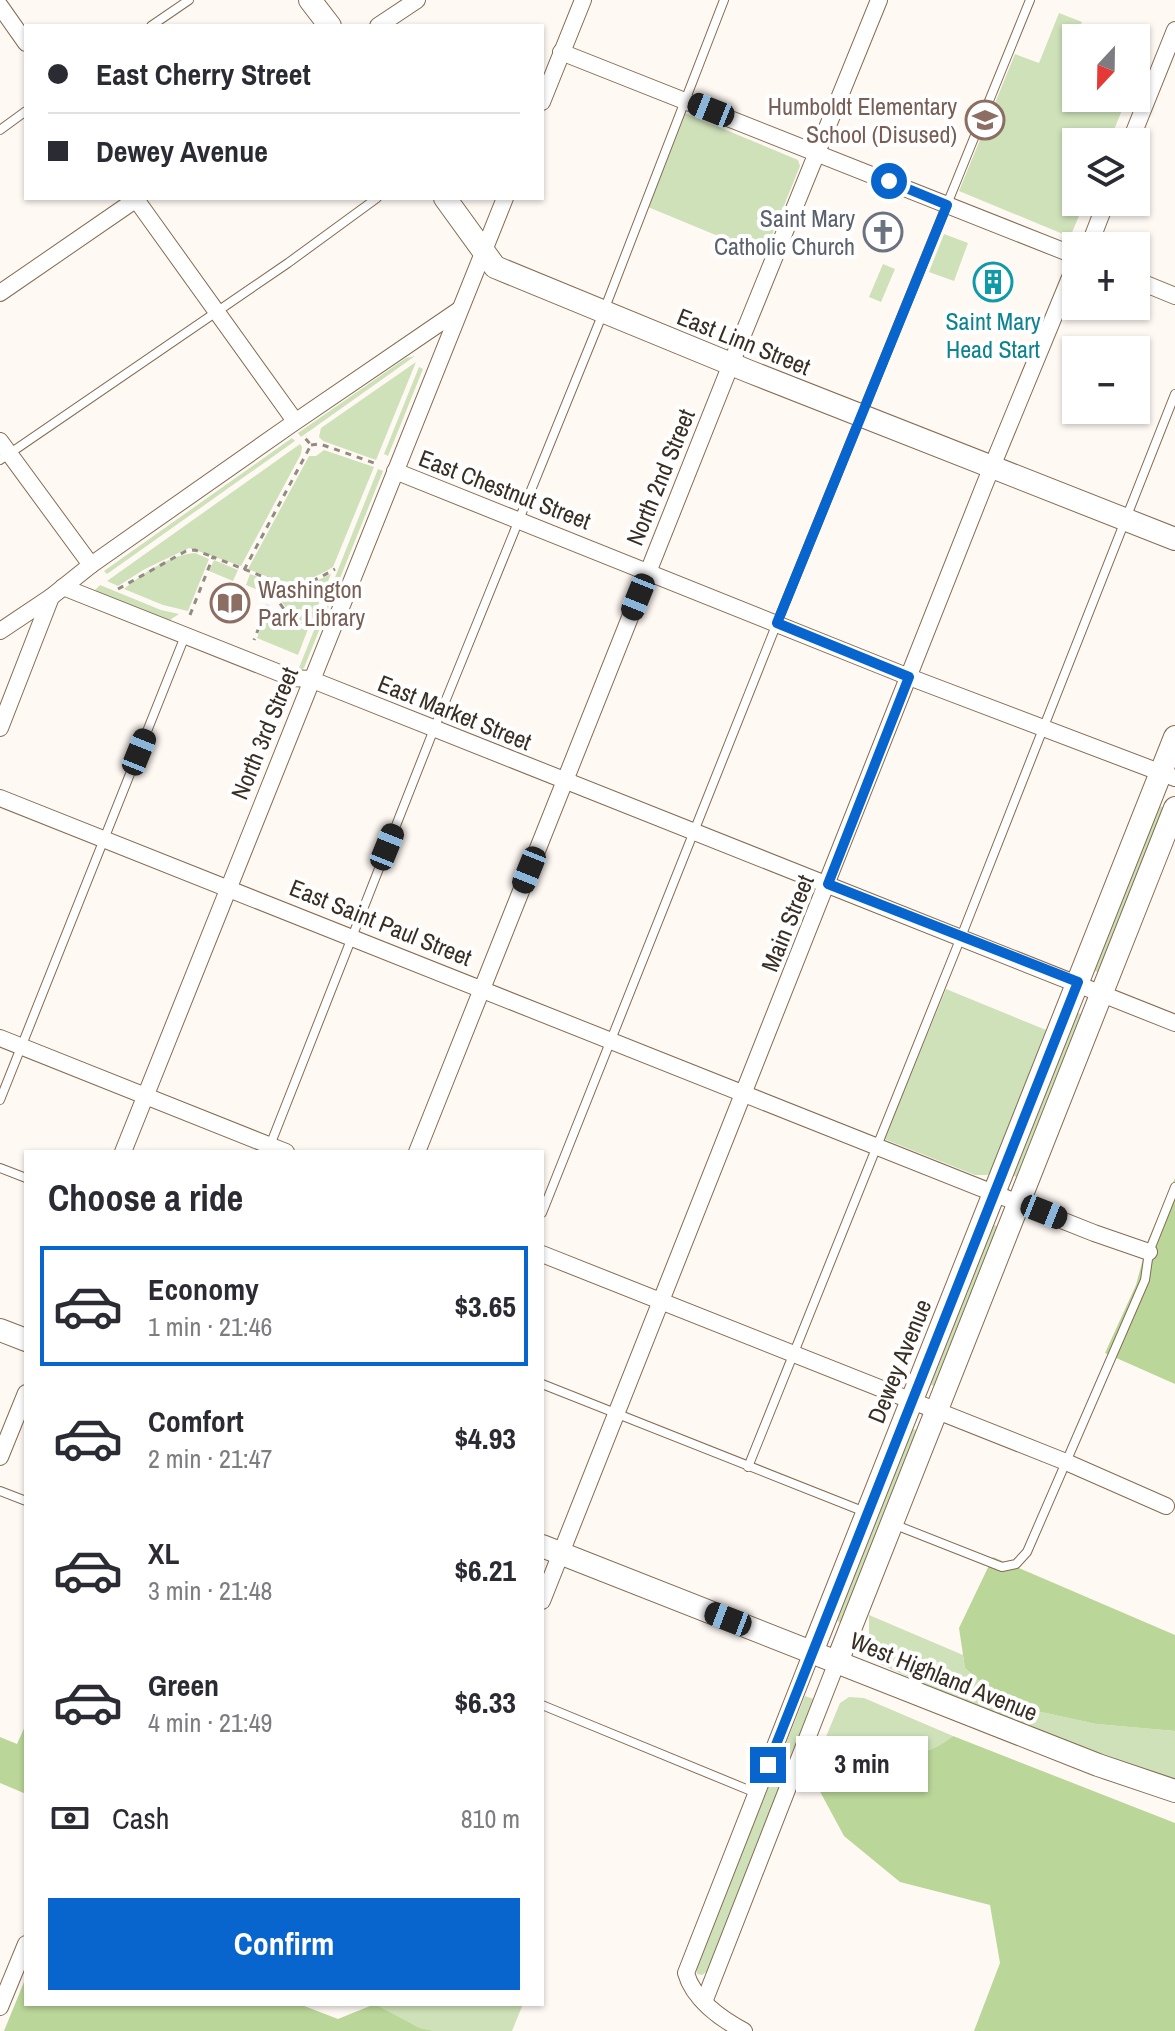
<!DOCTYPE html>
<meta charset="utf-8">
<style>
:root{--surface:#fff;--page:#f2f2f3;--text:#2b2b33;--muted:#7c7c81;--line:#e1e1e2;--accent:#0865ce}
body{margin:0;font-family:"Archivo Narrow",sans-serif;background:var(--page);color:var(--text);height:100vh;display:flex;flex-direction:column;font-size:30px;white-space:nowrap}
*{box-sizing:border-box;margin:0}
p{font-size:26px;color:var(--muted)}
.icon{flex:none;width:44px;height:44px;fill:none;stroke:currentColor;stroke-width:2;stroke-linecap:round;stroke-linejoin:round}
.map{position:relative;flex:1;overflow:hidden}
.details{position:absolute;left:24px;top:1150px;width:520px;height:856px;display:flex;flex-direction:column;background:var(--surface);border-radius:0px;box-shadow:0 2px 6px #0004}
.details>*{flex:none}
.guide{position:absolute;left:24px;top:24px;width:520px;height:176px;border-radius:0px;box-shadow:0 2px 6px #0004;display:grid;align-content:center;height:176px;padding:0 24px;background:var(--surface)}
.needle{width:52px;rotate:202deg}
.tools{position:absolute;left:1062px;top:24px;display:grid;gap:16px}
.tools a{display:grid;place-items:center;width:88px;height:88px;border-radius:0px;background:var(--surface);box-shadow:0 2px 6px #0004;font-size:40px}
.end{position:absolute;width:36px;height:36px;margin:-18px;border:10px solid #0865ce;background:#fff;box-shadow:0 0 0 4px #fff}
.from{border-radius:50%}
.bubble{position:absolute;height:56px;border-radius:0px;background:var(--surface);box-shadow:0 2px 6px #0004;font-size:26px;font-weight:700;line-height:56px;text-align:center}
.car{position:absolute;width:24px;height:48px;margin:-24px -12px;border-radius:10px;box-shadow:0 0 6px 2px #0007;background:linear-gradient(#222 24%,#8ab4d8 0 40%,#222 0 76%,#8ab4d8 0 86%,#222 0)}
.guide b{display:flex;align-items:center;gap:28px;height:76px;font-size:30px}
.guide b+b{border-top:2px solid var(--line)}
.guide i{width:20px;height:20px;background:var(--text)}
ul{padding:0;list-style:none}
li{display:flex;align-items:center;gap:24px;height:120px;margin:0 16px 12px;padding:0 8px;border:4px solid transparent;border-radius:0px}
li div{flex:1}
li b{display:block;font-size:30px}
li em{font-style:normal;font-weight:700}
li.selected{border-color:var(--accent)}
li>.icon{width:72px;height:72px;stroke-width:1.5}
h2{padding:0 24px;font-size:36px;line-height:96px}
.pay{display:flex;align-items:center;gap:20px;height:88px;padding:0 24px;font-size:30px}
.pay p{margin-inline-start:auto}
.button{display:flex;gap:16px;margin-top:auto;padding:16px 24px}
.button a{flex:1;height:92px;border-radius:0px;background:var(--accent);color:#fff;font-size:32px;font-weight:700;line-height:92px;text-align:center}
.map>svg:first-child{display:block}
.green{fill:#cee1b9}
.forest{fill:#bad698}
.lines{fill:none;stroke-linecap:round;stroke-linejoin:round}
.lane-casing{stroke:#856c52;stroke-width:10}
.street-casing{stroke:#856c52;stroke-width:18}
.secondary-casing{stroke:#856c52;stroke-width:24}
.path{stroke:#938b83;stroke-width:3;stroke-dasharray:6 6;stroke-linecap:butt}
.lane{stroke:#fff;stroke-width:8}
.street{stroke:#fff;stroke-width:16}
.secondary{stroke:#fff;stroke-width:22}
.route{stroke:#0865ce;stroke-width:10}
.labels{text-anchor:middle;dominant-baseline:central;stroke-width:8;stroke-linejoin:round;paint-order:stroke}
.education-label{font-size:24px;fill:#785e54;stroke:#fff;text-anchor:end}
.worship-label{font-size:24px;fill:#5b616d;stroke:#fff;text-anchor:end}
.culture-label{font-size:24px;fill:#0d838f;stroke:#fff}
.street-label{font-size:24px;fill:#382e23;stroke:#fff}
</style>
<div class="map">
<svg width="1175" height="2031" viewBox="0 0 1175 2031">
<rect width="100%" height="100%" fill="#fff9f4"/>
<g class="green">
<path d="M1059,13L1082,22L1073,44L1076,46V98H1127L1109,142H1076V202H1085L1070,237L959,191L1015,54L1039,63Z"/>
<path d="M685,113L798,160L800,166L764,255L648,207Z"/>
<path d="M944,234L968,243L954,281L929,272Z"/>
<path d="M883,264L895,269L881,302L869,297Z"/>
<path d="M415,356L301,437L298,433L406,358Z"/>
<path d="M416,362L376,460L323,441L319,437L321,428Z"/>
<path d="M419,367L423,369L388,456L384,454Z"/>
<path d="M292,438L295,441L107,574L104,571Z"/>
<path d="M300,444L302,447L301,454L241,566L189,548L145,569L118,586L107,581Z"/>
<path d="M324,450L374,467L333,567C297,589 285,584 248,569L309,456H316Z"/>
<path d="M378,469L383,471L304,668L297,673Z"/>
<path d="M195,553L209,559L188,611L163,605L124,589C141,574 172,554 195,553Z"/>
<path d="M214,560L238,570L233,581L209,571Z"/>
<path d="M250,574L274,583L269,595L246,585Z"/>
<path d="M331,574L310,624L293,617L276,594L279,586L301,588Z"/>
<path d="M100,585L161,610L179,614L167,622L93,592Z"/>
<path d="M267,613L308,629L298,655L257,638Z"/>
<path d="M1160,806L1165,808L1100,973L1095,971L1094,965L1156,809Z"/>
<path d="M946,989L1051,1032L995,1170L987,1175H975L884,1139Z"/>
<path d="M1076,1013L1083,1014L1019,1178L1014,1176L1012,1171Z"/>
<path d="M994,1225L1000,1227L936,1386L931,1385V1378L989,1228Z"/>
<path d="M913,1429L919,1431L843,1623L838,1622L836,1615L909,1433Z"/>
<path d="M869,1615L963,1655L965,1668L1005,1704L1096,1724L1175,1731V1781L1009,1723L880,1664L869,1648Z"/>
<path d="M805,1696L817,1700L708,1971L702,1975L697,1974L696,1968Z"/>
<path d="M849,1697L864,1698L953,1736C912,1769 870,1754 823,1744L840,1703Z"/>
<path d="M375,2004H523L512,2031H435L420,2028Z"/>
</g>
<g class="forest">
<path d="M1175,1178V1384L1105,1353L1136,1285L1148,1240Z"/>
<path d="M993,1557L1175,1635V1731L1096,1724L1005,1704L965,1668L959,1628Z"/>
<path d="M26,1724V1794L0,1783V1737L17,1744Z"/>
<path d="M953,1736L1175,1823V2031H974L1000,1963L990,1905L900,1882L844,1836L810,1773L823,1744C870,1754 912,1769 953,1736Z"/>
<path d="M26,1977V2004H299L338,2019L375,2004L420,2028L435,2031H4Z"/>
</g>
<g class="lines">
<g class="lane-casing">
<g id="lane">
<path d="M151,26L189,0"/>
<path d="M0,130L26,111"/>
<path d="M0,460L288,263L377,198"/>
<path d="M0,1100L185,636"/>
<path d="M269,1148L434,729L603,313L724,0"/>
<path d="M0,1168L26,1178"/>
<path d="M542,1213L777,623L1030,0"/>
<path d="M542,1384L865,1512"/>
<path d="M748,1467L961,937L1175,394"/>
<path d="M0,1491L26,1501"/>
<path d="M893,1524L1002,1567L1016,1564L1027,1552L1145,1280L1149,1252L1175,1187"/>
<path d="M542,1705L756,1793"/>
</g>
</g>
<g class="street-casing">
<g id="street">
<path d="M0,6L26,43"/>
<path d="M378,26L417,0"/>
<path d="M561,52L1076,256"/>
<path d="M542,102L583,0"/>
<path d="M1130,142L1175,30"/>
<path d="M135,198L295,421"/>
<path d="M1089,246L1106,202"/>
<path d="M1136,280L1175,296"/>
<path d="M0,293L138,198"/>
<path d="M0,441L91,565"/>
<path d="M395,471L909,677L1175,778"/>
<path d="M63,587L292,678L310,679L1175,1023"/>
<path d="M0,631L51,597"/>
<path d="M0,728L51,597L91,565L289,426L459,310"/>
<path d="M0,798L1094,1233L1149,1252"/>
<path d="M0,1038L286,1152"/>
<path d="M123,1152L505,198"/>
<path d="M417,1152L731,364L879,0"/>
<path d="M542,1254L1066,1462L1166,1506"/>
<path d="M0,1457L26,1393"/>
<path d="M542,1601L984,486L1076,263"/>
<path d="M704,2002L837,1662"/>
<path d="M0,2007L26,1944"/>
<path d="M744,2031C721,2019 693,1999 686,1973L812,1652"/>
</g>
</g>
<g class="secondary-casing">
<g id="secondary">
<path d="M310,0L330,26"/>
<path d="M445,198L495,267L748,371L1175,539"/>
<path d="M0,1330L26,1340"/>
<path d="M542,1546L1098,1765L1175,1791"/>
<path d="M812,1652L1175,737"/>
<path d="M837,1662L1175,808"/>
</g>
</g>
<g class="path">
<path d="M311,445L320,444L377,464"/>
<path d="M244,570L311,445L304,437"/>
<path d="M277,582C298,590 316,580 335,569"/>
<path d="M118,589L186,551L195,550L213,557"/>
<path d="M273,594L292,620"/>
<path d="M266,610L311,628"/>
<path d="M190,615L213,557L277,582L254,640"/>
</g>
<use href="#lane" class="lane"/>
<use href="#street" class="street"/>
<use href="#secondary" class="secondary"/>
</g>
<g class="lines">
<path class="route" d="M768,1765L1078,982L828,884L909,677L777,623L947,205L889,181"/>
</g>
<defs>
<g id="school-ring" transform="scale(2)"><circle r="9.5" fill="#fff" stroke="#8d6e63" stroke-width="1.5"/><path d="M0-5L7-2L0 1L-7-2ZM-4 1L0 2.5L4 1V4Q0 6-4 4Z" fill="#8d6e63"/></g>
<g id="church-ring" transform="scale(2)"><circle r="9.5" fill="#fff" stroke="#6b7280" stroke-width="1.5"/><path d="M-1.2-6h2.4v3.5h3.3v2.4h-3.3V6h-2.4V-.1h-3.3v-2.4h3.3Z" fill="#6b7280"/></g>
<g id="building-ring" transform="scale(2)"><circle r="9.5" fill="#fff" stroke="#0f9aa8" stroke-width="1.5"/><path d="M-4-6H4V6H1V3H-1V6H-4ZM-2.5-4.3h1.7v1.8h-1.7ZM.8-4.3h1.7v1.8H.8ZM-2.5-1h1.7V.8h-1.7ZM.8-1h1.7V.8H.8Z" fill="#0f9aa8"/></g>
<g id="library-ring" transform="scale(2)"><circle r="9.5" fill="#fff" stroke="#8d6e63" stroke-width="1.5"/><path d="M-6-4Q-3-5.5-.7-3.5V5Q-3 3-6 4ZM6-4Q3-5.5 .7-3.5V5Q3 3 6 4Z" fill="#8d6e63"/></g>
</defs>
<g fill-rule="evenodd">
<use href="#school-ring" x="985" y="120"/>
<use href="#church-ring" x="883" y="232"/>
<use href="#building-ring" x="993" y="282"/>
<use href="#library-ring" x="230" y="603"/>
</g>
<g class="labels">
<g class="education-label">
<text x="957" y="106">Humboldt Elementary<tspan x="957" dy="28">School (Disused)</tspan></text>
<text x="258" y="589" text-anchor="start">Washington<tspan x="258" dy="28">Park Library</tspan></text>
</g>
<g class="worship-label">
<text x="855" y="218">Saint Mary<tspan x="855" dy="28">Catholic Church</tspan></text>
</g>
<g class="culture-label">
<text x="993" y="321">Saint Mary<tspan x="993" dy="28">Head Start</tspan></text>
</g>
<g class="street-label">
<text transform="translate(744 341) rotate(22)">East Linn Street</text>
<text transform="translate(660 477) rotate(-68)">North 2nd Street</text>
<text transform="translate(505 489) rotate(21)">East Chestnut Street</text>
<text transform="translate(455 712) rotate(22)">East Market Street</text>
<text transform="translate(264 733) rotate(-68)">North 3rd Street</text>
<text transform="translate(381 922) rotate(22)">East Saint Paul Street</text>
<text transform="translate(787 923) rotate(-68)">Main Street</text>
<text transform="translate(899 1361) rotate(-68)">Dewey Avenue</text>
<text transform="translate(944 1676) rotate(22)">West Highland Avenue</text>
</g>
</g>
</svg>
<div class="tools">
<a><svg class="needle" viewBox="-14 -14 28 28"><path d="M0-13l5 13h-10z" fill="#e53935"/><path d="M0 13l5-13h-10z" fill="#7c7c81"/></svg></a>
<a><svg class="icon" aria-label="layers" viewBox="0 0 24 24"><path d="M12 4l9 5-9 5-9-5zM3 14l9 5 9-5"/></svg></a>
<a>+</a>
<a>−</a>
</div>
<i class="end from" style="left:889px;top:181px"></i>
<i class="end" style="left:768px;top:1765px"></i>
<div class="bubble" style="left:796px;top:1736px;width:132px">3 min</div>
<i class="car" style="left:711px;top:110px;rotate:292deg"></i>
<i class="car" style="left:638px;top:597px;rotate:202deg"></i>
<i class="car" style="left:139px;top:752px;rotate:22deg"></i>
<i class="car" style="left:387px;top:847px;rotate:22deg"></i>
<i class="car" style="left:529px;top:870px;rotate:202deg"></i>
<i class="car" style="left:1044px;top:1212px;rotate:112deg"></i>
<i class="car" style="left:728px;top:1619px;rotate:291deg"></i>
<div class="guide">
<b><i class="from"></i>East Cherry Street</b>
<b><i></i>Dewey Avenue</b>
</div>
<section class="details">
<h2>Choose a ride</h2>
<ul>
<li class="selected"><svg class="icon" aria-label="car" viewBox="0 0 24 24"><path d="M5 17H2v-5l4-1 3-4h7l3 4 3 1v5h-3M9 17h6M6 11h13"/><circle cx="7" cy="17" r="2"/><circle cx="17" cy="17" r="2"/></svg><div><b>Economy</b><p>1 min · 21:46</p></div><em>$3.65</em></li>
<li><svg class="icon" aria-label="car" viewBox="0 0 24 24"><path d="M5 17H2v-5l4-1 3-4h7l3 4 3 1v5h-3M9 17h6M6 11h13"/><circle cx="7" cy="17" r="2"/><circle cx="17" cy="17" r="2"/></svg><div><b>Comfort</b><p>2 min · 21:47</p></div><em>$4.93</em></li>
<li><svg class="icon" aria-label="car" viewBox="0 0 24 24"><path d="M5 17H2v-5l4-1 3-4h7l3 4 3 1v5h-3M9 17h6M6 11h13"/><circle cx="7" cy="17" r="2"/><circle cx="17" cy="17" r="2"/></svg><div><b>XL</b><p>3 min · 21:48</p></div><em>$6.21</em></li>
<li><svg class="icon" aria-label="car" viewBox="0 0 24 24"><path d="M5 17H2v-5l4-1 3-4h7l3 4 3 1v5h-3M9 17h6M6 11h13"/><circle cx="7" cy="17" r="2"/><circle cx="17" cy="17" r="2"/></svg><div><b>Green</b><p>4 min · 21:49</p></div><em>$6.33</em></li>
</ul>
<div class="pay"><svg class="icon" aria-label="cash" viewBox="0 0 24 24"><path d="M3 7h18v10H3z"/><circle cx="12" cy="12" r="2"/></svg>Cash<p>810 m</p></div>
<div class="button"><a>Confirm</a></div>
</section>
</div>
